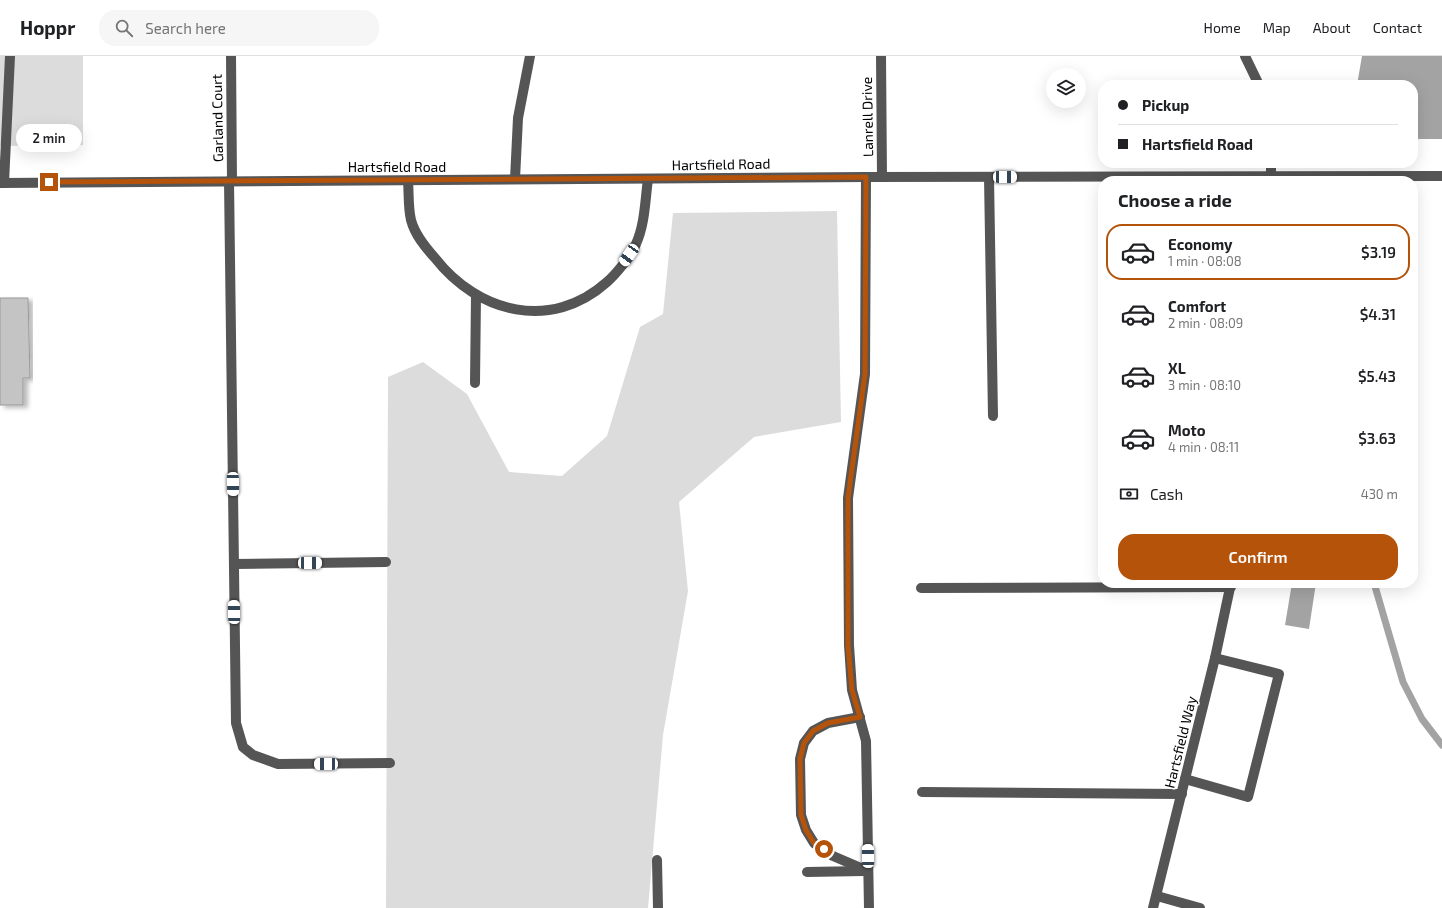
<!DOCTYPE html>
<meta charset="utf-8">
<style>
:root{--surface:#fff;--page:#f6f6f6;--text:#202124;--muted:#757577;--line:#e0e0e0;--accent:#b45309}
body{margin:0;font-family:"Exo 2",sans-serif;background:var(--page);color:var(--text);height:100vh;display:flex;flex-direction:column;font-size:15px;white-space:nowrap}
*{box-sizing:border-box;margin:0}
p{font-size:13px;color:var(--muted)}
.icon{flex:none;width:22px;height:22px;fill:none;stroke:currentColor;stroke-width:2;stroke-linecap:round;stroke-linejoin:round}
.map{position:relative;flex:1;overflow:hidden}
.sheet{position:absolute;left:1098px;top:120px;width:320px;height:412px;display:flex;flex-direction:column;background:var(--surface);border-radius:16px;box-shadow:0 4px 16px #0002}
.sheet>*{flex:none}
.banner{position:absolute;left:1098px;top:24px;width:320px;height:88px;border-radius:16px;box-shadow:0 4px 16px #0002;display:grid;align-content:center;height:88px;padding:0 20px;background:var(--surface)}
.controls{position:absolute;left:1046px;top:12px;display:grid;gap:8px}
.controls a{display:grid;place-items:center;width:40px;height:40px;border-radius:50%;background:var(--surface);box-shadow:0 4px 16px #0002;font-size:20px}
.end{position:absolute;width:18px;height:18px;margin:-9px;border:5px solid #b45309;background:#fff;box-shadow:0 0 0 2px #fff}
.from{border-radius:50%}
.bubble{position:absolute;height:28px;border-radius:14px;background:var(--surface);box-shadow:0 4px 16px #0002;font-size:13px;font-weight:600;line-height:28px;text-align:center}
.car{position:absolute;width:12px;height:24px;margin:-12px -6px;border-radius:5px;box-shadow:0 0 3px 1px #0007;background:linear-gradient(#fff 24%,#345 0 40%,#fff 0 76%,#345 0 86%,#fff 0)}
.banner b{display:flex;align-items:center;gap:14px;height:38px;font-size:15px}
.banner b+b{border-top:1px solid var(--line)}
.banner i{width:10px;height:10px;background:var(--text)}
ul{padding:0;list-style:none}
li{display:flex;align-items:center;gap:12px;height:56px;margin:0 8px 6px;padding:0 12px;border:2px solid transparent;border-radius:16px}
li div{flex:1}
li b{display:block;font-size:15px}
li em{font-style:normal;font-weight:600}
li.selected{border-color:var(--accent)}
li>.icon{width:36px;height:36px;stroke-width:1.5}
h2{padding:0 20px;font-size:18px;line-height:48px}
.pay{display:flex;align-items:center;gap:10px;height:44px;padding:0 20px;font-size:15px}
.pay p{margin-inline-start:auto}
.cta{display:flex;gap:8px;margin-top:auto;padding:8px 20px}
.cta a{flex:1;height:46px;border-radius:16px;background:var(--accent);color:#fff;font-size:16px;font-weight:600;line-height:46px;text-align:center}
header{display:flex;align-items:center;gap:24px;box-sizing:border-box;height:56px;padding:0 20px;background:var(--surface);border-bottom:1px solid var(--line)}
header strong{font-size:19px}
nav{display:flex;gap:22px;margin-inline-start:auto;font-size:14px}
.search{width:280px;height:36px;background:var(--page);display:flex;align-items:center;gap:10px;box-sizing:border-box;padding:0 14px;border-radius:16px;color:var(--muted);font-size:15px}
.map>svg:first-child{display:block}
.green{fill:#dcdcdc}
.water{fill:#a3a3a3}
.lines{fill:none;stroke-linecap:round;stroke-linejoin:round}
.stream{stroke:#a3a3a3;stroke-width:7}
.building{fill:#c4c4c4;stroke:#999;filter:url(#shadow)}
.minor{stroke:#555;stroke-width:10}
.route{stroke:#b45309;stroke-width:5}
.labels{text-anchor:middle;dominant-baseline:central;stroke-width:3;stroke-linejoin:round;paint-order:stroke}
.street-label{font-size:14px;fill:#000;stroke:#fff}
</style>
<header>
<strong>Hoppr</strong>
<div class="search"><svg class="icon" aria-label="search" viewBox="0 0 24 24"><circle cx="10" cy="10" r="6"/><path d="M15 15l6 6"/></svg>Search here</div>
<nav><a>Home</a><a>Map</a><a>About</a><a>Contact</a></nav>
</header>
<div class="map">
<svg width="1442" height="852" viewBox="0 0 1442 852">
<defs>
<filter id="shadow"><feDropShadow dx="4.5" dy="2.5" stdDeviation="2" flood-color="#0004"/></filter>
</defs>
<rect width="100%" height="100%" fill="#fff"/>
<g class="green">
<path d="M0,0H83V89L0,90Z"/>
<path d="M837,155L841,366L754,381L679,446L688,535L663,679L648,852H386L388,321L423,306L467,338L509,416L562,420L607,380L640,271L663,258L673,157Z"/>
</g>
<g class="water">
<path d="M1362,0H1442V83H1413V29H1357Z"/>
<path d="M1292,527H1316L1309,573L1285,569Z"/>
</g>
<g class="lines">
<path class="stream" d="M1374,527L1403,626L1422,663L1442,689"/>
</g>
<path class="building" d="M0,242H28L30,322H23V349H0Z"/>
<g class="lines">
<g class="minor">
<path d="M231,0L232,125"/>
<path d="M881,0L882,121"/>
<path d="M1245,0L1259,29"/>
<path d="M866,121L865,318L848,442L849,589L852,634L866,685L869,852"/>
<path d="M989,121L993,360"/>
<path d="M515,123L518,62L530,0"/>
<path d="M229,125L236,667L243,691L253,699L278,708L390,707"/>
<path d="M408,125C409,137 408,152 411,164C415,179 425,191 435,202C478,257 551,276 607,226C616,218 631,200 636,188C645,168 645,145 648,123"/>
<path d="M1271,125V107"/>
<path d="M0,127L866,121L1442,120"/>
<path d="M4,127L10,0"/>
<path d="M475,327L476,239"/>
<path d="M234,508L386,506"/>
<path d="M921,532L1231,531"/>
<path d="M860,661L828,667L813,675L804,687L800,703L801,759L806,774L814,787L833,800L868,815"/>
<path d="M1185,723L1248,741L1279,618L1215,602"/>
<path d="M922,736L1182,738"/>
<path d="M657,804L658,852"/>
<path d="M807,816L864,815"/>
<path d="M1157,840L1200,852"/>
<path d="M1153,852L1215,602L1231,527"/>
</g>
</g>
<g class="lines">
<path class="route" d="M49,126L866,121L865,318L848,442V589L852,634L860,661L828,667L813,675L804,687L800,703L801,759L806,774L814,787L824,793"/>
</g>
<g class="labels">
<g class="street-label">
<text transform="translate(867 61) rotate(-91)">Lanrell Drive</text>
<text transform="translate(217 62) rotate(-91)">Garland Court</text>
<text transform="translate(721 108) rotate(-1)">Hartsfield Road</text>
<text x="397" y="110">Hartsfield Road</text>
<text transform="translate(1180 686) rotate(-76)">Hartsfield Way</text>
</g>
</g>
</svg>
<div class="controls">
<a><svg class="icon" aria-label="layers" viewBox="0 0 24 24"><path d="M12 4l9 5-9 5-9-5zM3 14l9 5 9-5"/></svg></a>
</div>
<i class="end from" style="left:824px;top:793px"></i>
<i class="end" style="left:49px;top:126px"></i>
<div class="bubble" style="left:16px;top:68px;width:66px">2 min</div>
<i class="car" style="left:1005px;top:121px;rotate:90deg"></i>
<i class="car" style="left:629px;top:199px;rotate:215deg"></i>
<i class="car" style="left:233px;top:428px;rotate:179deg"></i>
<i class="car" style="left:310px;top:507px;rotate:90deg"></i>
<i class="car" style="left:234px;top:556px;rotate:359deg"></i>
<i class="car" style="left:326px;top:708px;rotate:270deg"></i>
<i class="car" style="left:868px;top:800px;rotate:359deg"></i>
<div class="banner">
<b><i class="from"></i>Pickup</b>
<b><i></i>Hartsfield Road</b>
</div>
<section class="sheet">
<h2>Choose a ride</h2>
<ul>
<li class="selected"><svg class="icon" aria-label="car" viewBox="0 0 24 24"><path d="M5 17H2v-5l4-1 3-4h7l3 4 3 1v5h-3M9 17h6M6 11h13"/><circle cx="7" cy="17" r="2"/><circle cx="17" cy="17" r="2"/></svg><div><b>Economy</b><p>1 min · 08:08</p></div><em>$3.19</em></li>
<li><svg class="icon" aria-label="car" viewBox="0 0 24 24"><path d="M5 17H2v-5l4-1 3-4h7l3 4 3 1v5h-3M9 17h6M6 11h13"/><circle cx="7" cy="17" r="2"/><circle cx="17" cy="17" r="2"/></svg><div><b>Comfort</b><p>2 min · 08:09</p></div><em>$4.31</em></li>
<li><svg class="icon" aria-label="car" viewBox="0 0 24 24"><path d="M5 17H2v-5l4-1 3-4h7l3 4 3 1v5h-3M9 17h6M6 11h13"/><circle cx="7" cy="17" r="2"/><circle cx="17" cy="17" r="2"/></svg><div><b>XL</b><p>3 min · 08:10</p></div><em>$5.43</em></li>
<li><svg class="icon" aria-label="car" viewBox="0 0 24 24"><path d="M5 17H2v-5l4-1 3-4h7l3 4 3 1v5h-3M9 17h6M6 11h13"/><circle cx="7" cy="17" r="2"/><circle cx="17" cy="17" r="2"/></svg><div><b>Moto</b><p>4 min · 08:11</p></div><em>$3.63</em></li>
</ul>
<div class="pay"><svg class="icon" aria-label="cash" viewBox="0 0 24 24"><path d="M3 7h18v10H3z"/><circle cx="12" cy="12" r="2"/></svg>Cash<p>430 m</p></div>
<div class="cta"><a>Confirm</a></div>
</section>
</div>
